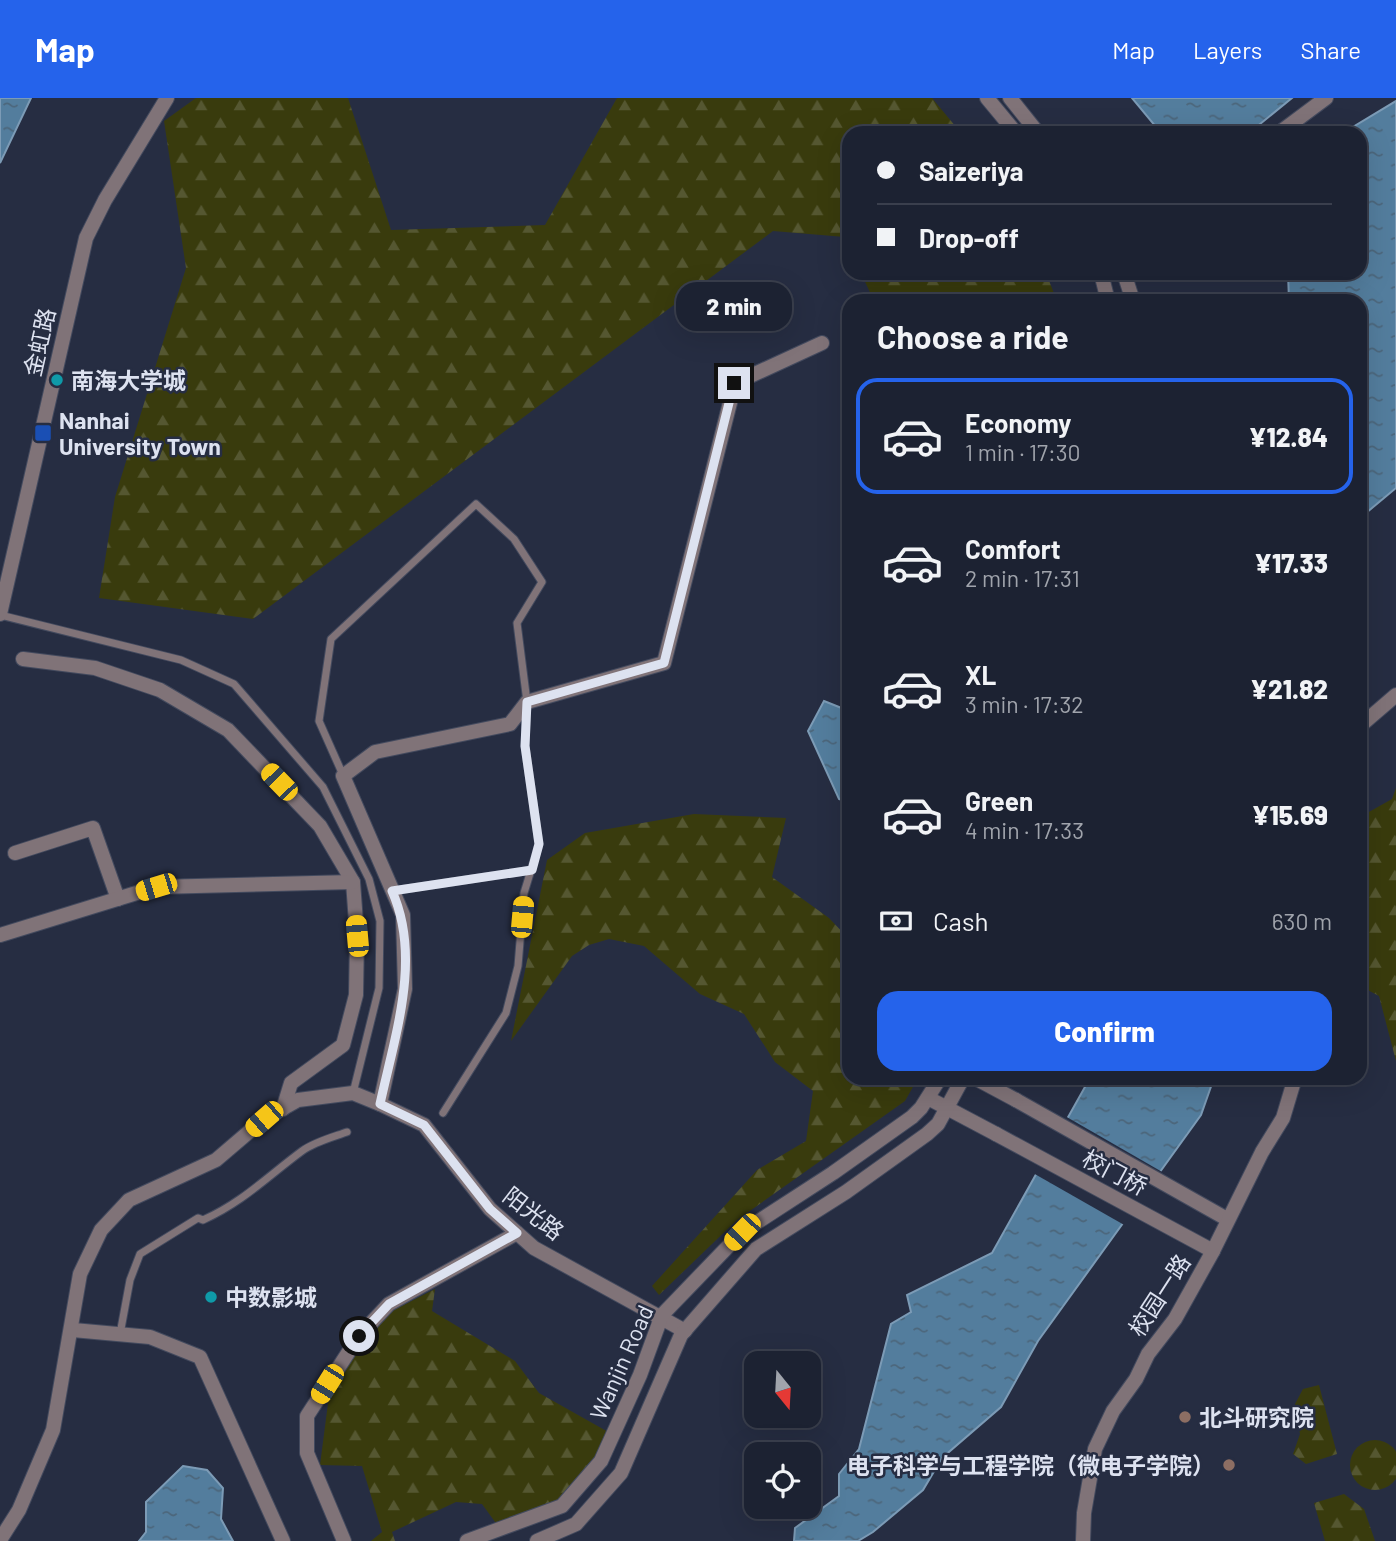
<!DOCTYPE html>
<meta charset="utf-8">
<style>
:root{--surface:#1c2232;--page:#292f3e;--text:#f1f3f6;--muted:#a0a4ac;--line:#3a3f4d;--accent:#2563eb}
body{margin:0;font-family:Barlow,"Noto Sans SC",sans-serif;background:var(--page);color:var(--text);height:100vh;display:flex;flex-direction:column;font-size:26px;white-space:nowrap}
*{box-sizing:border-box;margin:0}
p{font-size:23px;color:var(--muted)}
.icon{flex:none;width:38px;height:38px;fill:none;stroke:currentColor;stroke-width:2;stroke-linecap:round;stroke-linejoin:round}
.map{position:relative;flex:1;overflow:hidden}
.sheet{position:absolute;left:842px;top:196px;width:525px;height:791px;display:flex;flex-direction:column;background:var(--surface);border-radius:21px;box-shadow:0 7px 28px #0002,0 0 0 2px var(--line)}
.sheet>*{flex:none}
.hud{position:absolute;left:842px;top:28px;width:525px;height:154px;border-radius:21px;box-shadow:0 7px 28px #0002,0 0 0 2px var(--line);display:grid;align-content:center;height:154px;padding:0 35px;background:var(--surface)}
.needle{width:46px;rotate:162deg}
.tools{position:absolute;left:744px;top:1253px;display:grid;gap:14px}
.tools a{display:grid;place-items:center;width:77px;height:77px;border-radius:14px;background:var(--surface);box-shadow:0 7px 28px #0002,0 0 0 2px var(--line);font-size:35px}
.end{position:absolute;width:32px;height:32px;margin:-16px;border:9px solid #dde2f0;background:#111;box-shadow:0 0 0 4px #111}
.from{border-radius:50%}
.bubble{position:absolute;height:49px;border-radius:21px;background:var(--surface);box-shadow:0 7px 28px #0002,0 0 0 2px var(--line);font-size:23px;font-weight:800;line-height:49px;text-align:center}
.car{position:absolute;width:21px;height:42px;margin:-21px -10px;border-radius:9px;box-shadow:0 0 5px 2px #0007;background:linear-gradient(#f5c518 24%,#345 0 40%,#f5c518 0 76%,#345 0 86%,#f5c518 0)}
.hud b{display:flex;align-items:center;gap:24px;height:66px;font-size:26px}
.hud b+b{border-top:2px solid var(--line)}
.hud i{width:18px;height:18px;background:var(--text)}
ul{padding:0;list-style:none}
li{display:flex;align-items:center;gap:21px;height:116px;margin:0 14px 10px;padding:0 21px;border:4px solid transparent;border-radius:21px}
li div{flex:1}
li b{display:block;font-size:26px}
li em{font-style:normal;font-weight:800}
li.on{border-color:var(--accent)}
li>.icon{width:63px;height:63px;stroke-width:1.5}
h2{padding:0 35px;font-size:32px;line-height:84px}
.pay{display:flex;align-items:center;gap:18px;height:77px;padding:0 35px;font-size:26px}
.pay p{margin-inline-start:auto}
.button{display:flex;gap:14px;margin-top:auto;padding:14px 35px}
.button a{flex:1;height:80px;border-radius:21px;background:var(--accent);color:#fff;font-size:28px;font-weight:800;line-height:80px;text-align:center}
header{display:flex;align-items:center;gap:42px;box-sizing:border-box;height:98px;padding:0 35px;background:var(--accent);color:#fff}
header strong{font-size:33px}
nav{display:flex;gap:38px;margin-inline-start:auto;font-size:24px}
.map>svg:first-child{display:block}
.forest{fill:url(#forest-firs)}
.water{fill:url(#water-ripples);stroke:#7c9bb6;stroke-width:2}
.pier{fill:#262d42}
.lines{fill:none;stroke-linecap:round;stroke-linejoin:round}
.service-casing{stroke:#434a5e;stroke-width:9}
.minor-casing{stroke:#434a5e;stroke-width:16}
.tertiary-casing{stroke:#434a5e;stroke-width:16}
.service{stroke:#807378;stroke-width:7}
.minor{stroke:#807378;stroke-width:14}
.tertiary{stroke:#807378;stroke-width:14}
.route{stroke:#dde2f0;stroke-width:9}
.culture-dot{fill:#0f9aa8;stroke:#262d42;stroke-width:2.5}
.transit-dot{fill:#1a4fb4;stroke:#262d42;stroke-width:2.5}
.education-dot{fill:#8d6e63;stroke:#262d42;stroke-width:2.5}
.labels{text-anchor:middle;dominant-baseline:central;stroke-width:5;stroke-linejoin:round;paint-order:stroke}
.street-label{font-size:23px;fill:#dde2f0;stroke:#262d42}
.poi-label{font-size:23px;font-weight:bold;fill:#dde2f0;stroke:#262d42;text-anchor:start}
</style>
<header>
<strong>Map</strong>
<nav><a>Map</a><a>Layers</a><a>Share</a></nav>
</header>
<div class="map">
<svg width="1396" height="1443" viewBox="0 0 1396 1443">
<defs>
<pattern id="forest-firs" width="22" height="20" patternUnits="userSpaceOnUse" patternTransform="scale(1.75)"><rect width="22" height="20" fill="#393b0d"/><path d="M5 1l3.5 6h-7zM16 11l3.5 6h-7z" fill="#555731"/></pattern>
<pattern id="water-ripples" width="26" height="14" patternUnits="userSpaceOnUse" patternTransform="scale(1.75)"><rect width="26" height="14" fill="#537d9d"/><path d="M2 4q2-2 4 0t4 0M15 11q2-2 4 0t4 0" fill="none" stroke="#4c667b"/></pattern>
</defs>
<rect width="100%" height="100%" fill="#262d42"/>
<g class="forest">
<path d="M196,0H348L391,132L545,127L617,0H932L961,35H849V147L845,139L773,133L253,521L99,500L115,399L186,170L164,23Z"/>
<path d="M861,175H1046L1057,203H874Z"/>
<path d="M1396,690V963L1379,898L1360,888V719L1392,701Z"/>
<path d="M694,716L786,720L772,779L829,820L849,841V980H918L905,1003L737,1122L659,1197L652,1188L757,1072L806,1043L813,993L775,964L744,916L700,896L644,848L609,841L589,847L572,858L511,943L547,762L585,735Z"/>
<path d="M435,1191L432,1213L515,1263L539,1295L610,1335L598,1361L559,1405L498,1428L482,1406L456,1404L392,1434L395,1443H371L382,1434L362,1368L320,1367L330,1290L365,1240L392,1213Z"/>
<path d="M1319,1287L1337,1356L1306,1366L1293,1356L1300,1336L1295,1306L1303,1291Z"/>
<circle cx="1375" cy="1367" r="25"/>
<path d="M1344,1396L1364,1411L1375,1443H1325L1314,1405Z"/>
</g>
<g class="water">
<path d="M0,0H31L0,65Z"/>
<path d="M1132,0H1292L1249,35H1161Z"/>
<path d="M1396,3V390L1360,420V203H1289L1288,175H1360V35H1343Z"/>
<path d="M824,603L849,613V705L839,701L808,633Z"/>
<path d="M1090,980H1214L1201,1017L1038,1243L1001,1309L942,1360L923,1392L873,1434L858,1443H794L795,1430L839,1398V1376L859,1351L891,1226L911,1214L907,1197L992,1155Z"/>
<path d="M183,1368L207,1372L223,1390L221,1421L233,1443H139L146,1434V1404Z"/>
</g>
<path class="pier" d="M1065,1018L1164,1075L1126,1128L1033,1075Z"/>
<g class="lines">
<g class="service-casing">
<g id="service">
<path d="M0,517L181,562L234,586L323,689L369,781L380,823L379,890L353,995"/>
<path d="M343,677L319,623L331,541L476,406L514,441L542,484L517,525L527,604L525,648L539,746L524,795L518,868L506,915L443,1015"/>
<path d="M392,793L532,772"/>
<path d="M120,1236L130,1182L140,1156L198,1120L203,1122C243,1104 268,1078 302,1053C314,1044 333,1039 347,1034"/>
</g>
</g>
<g class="minor-casing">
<g id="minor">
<path d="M1279,35L1326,0"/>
<path d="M23,561L95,570L160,592L228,632L320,728L353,784L357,838L356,897L343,947L291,985L283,1011"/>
<path d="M1360,628L1396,597"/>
<path d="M15,755L93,730L118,801"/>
<path d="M0,837L156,789L353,784"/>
<path d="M1016,1002L1227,1121"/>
<path d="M996,1036L1213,1153"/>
<path d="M73,1232L150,1239L200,1259L283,1443"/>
<path d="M0,1442L19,1412L53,1332L80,1176L101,1132L129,1102L216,1062L264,1021L298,1002L353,995L380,1006L405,891L403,817L343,678L375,654L510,626L527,604L664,565L735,285L822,245"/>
<path d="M344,1443L307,1355V1318L359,1238L389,1206L517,1135"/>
<path d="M1083,1443L1084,1415L1095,1351L1113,1313L1136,1281L1148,1256L1175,1221L1213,1153L1262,1054L1283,1020L1295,980"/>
</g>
</g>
<g class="tertiary-casing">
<g id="tertiary">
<path d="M987,0L1016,35"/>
<path d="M1010,0L1038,35"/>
<path d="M1101,175L1108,203"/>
<path d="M1124,175L1133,203"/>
<path d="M0,516L86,140L105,102L167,0"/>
<path d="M975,980L1016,1002"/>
<path d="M928,1000L996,1036"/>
<path d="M380,1006L424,1027L490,1111L534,1150L685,1233"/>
<path d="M467,1443L562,1408L601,1363L640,1277L662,1217L742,1134L833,1075L912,1019L921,1010L940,980"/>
<path d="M537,1443L576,1426L621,1375L681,1237L756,1151L846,1094L927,1036L938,1026L963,980"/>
</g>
</g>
<use href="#service" class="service"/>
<use href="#minor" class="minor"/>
<use href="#tertiary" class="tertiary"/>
</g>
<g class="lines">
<path class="route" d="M359,1238L389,1206L517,1135L490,1111L424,1027L380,1006C395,937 422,860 392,793L532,772L539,746L525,648L527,604L664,565L734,285"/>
</g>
<g class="culture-dot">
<circle cx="57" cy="282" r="7"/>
<circle cx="211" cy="1199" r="7"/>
</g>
<rect class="transit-dot" x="34" y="326" width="18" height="18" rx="3.5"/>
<g class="education-dot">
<circle cx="1185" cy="1319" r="7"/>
<circle cx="1229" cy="1367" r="7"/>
</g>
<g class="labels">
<g class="street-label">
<text transform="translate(39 244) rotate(-77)">金虹路</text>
<text transform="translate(1115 1074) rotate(28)">校门桥</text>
<text transform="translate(534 1115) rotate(38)">阳光路</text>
<text transform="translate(1159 1197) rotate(-57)">校园一路</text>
<text transform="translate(621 1264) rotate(-66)">Wanjin Road</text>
</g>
<g class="poi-label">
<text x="71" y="282">南海大学城</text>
<text x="59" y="322">Nanhai<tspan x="59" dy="26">University Town</tspan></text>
<text x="225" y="1199">中数影城</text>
<text x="1199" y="1319">北斗研究院</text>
<text x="1215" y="1367" text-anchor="end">电子科学与工程学院（微电子学院）</text>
</g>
</g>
</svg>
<div class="tools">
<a><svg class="needle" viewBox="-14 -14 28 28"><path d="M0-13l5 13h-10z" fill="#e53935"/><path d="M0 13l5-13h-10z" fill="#a0a4ac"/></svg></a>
<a><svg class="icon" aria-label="locate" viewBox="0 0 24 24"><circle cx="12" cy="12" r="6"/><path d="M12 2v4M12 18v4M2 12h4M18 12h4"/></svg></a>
</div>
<i class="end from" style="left:359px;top:1238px"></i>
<i class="end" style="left:734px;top:285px"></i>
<div class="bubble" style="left:676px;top:184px;width:116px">2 min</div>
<i class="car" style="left:279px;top:684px;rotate:316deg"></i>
<i class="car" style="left:156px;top:789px;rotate:253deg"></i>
<i class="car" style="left:522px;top:819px;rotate:5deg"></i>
<i class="car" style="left:357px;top:838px;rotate:355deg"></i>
<i class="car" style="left:264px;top:1021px;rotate:229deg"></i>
<i class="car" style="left:742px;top:1134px;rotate:224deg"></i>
<i class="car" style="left:327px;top:1286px;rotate:212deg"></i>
<div class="hud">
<b><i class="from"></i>Saizeriya</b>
<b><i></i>Drop-off</b>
</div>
<section class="sheet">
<h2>Choose a ride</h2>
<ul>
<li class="on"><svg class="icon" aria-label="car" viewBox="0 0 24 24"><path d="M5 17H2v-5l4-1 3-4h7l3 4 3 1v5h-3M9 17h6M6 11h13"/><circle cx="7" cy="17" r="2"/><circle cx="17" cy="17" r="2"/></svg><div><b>Economy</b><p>1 min · 17:30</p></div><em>¥12.84</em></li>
<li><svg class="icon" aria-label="car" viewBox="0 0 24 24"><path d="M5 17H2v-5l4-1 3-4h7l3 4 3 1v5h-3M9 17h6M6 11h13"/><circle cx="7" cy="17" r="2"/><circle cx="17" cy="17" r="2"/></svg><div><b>Comfort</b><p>2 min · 17:31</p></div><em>¥17.33</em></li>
<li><svg class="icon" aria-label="car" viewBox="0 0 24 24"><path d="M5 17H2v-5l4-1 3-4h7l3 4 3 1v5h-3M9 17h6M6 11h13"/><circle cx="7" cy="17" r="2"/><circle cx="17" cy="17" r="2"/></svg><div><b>XL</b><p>3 min · 17:32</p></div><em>¥21.82</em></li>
<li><svg class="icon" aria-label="car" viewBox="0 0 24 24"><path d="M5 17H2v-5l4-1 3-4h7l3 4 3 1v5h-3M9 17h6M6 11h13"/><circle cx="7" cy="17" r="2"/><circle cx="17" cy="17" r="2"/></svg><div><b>Green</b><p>4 min · 17:33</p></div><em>¥15.69</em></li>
</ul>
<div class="pay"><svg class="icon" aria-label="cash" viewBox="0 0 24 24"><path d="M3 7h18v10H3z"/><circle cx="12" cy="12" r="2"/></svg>Cash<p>630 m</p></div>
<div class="button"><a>Confirm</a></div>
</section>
</div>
